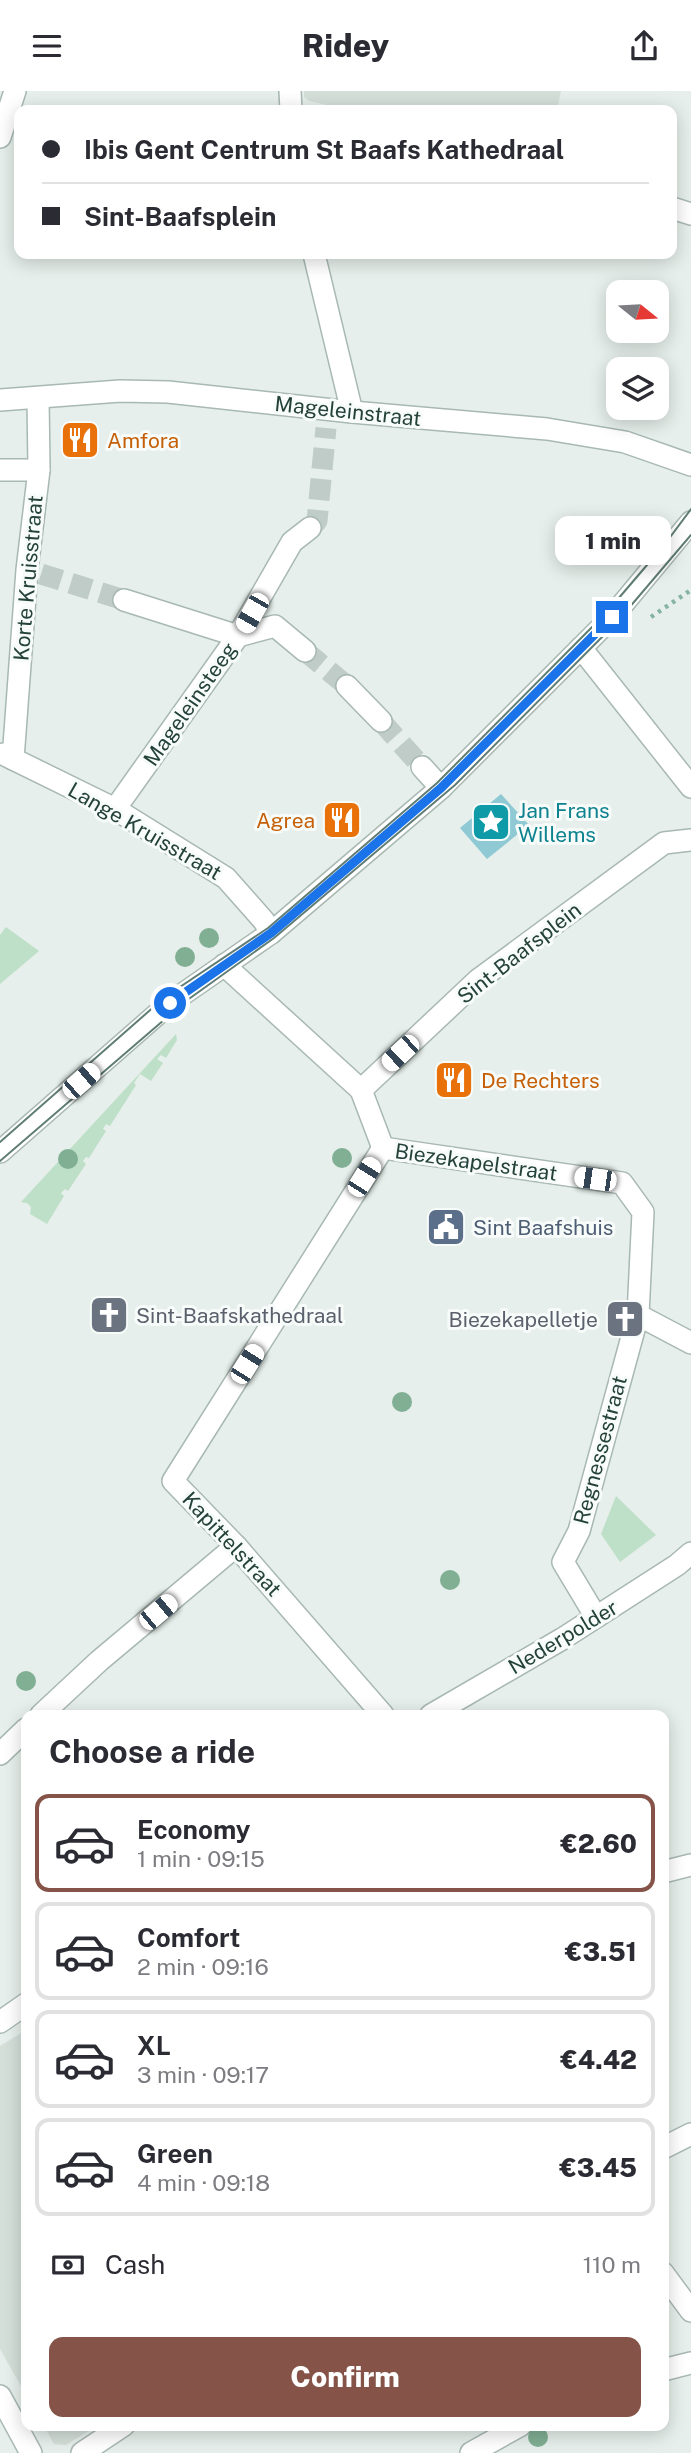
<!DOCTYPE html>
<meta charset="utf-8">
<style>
:root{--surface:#fff;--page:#f2f2f3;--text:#2b2b33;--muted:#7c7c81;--line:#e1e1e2;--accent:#855347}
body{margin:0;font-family:"Public Sans",sans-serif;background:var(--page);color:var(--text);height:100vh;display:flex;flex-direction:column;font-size:26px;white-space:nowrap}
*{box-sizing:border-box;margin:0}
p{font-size:23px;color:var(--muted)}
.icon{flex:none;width:38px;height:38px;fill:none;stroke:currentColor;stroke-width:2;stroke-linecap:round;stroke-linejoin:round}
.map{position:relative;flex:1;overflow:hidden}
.panel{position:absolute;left:21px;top:1619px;width:648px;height:721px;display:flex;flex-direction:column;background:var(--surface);border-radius:14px;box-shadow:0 4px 18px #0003}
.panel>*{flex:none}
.hud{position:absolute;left:14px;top:14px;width:663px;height:154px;border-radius:14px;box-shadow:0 4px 18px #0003;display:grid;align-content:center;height:154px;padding:0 28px;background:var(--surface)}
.needle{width:46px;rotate:108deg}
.buttons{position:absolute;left:606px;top:189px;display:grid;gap:14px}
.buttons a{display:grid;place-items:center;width:63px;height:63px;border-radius:14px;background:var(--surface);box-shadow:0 4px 18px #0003;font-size:35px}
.end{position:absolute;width:32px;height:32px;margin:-16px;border:9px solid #1a73e8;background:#fff;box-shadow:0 0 0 4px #fff}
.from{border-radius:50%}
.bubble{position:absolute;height:49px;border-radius:14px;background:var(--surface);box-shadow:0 4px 18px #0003;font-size:23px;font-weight:800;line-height:49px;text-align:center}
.car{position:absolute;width:21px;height:42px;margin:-21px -10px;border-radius:9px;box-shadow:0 0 5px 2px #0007;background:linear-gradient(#fff 24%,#345 0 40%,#fff 0 76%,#345 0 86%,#fff 0)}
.hud b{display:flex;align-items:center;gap:24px;height:66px;font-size:26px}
.hud b+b{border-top:2px solid var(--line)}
.hud i{width:18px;height:18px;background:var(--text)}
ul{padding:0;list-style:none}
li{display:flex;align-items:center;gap:21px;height:98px;margin:0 14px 10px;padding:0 14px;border:4px solid var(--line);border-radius:14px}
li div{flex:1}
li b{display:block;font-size:26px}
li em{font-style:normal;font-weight:800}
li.on{border-color:var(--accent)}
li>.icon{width:63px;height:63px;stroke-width:1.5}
h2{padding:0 28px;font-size:32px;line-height:84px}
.pay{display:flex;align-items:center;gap:18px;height:77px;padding:0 28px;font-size:26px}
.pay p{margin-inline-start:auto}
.action{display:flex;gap:14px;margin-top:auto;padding:14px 28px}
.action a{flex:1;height:80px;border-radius:14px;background:var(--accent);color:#fff;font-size:28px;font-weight:800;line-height:80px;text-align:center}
header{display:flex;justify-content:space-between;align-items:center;height:91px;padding:0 28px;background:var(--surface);font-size:32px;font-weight:800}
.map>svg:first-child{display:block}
.built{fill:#d4dfda}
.green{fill:#bfe0c8}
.water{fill:#8ec9d4}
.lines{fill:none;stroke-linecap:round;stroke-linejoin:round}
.minor-tunnel{stroke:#bfccc8;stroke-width:21;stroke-dasharray:21 10;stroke-linecap:butt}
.pedestrian-casing{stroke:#a8b8b2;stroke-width:24}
.minor-casing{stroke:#a8b8b2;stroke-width:24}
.path{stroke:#86b3a5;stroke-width:4.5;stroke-dasharray:3.5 5;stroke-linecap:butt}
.pedestrian{stroke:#fff;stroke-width:21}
.minor{stroke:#fff;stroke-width:21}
.tram{stroke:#5f7d75;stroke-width:2}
.tree{fill:#80af93}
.route{stroke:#1a73e8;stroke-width:9}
.labels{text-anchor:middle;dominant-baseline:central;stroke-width:6;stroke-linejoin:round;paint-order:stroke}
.street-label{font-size:21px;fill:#24423a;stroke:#f7fbf9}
.food-label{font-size:21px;fill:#c56008;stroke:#f7fbf9;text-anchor:start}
.culture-label{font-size:21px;fill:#0d838f;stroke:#f7fbf9;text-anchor:start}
.service-label{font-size:21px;fill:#4e5e75;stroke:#f7fbf9;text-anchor:start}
.worship-label{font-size:21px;fill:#5b616d;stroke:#f7fbf9;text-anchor:start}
</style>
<header><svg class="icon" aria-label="menu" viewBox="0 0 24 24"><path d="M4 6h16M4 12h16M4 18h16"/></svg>Ridey<svg class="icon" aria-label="share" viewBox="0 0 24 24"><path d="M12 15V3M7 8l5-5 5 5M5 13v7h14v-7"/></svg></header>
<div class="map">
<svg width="691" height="2362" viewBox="0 0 691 2362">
<rect width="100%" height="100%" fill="#e6efeb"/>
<g class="built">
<path d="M304,0H561L557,19H348L309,10L304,6Z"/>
<path d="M26,1939V2304L0,2258V1955Z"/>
<path d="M44,2335H97L66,2354L54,2353Z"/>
</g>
<g class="green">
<path d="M6,836L39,860L0,893V844Z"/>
<path d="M176,943L177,949L166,967L161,964L157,968L163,972L151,990L140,983L134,992L136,994L110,1035L106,1033L103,1038L106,1040L89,1067L86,1066L83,1070L86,1073L68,1100L65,1098L61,1102L64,1105L47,1133L30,1123L31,1116L27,1112L21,1111Z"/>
<path d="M616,1405L656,1444L620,1471L601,1443Z"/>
</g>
<path class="water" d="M501,703L529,734L487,768L460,737Z"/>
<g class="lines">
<g class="minor-tunnel">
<path d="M310,437L317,430L326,337"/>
<path d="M41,483L124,509"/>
<path d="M305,560L347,595"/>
<path d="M381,630L422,676"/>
</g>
<g class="pedestrian-casing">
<g id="pedestrian">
<path d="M672,117L691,123"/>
<path d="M596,1526L563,1471L579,1440L638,1224"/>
</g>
</g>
<g class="minor-casing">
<g id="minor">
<path d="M290,0L291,19"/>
<path d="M0,46L15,0"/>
<path d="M314,163L352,321"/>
<path d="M0,309L120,300L168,301L352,321L547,338L625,351L691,374"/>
<path d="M0,379H39"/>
<path d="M124,509L238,545L275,535L305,560"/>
<path d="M581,557L691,696"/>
<path d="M347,595L381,630"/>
<path d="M3,663L115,718L226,787L264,830L271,842"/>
<path d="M13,668L27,479L39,379L38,307"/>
<path d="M422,676L441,697"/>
<path d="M115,718L238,545L292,451L310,437"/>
<path d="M224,874L361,999L383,1057"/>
<path d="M361,999L478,889L664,752L691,749"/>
<path d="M383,1057L173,1390L236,1455L383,1624"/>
<path d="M383,1057L622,1092L643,1121L638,1224L691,1252"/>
<path d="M0,1061L170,912L271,842L441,697L612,526L691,431"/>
<path d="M41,1624L99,1570L236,1455"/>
<path d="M431,1624L562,1548L677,1474L691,1462"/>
<path d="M0,1663L26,1638"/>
<path d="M663,1781L691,1774"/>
<path d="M0,1931L26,1913"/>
<path d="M663,2057L691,2043"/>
<path d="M663,2182L691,2220"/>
<path d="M663,2279L691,2272"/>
<path d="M0,2305L31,2362"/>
<path d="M82,2362L124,2334"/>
<path d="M471,2362L521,2334"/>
</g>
</g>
<path class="path" d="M651,526L691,499"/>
<use href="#pedestrian" class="pedestrian"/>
<use href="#minor" class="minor"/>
<g class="tram">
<path d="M0,1051L165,906L268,837L437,692L606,522L665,453L691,418"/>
<path d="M0,1070L186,910L274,847L455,694L617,531L691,444"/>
</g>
</g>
<g class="tree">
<circle cx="209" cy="847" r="10"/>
<circle cx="185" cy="866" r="10"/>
<circle cx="342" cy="1067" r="10"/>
<circle cx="68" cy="1068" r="10"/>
<circle cx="402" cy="1311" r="10"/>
<circle cx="450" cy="1489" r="10"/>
<circle cx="26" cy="1590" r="10"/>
<circle cx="538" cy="2346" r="10"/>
</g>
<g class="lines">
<path class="route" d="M170,912L271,842L441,697L612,526"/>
</g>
<defs>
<g id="restaurant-square" transform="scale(2.0125)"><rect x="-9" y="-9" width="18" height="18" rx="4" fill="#e8710a" stroke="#f7fbf9"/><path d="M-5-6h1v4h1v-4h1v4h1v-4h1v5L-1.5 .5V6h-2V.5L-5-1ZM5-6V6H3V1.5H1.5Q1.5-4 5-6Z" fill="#fff"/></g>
<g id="sight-square" transform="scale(2.0125)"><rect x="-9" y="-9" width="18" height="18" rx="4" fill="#0f9aa8" stroke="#f7fbf9"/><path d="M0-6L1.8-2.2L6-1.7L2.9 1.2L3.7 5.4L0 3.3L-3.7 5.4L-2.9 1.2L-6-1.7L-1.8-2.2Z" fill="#fff"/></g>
<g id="civic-square" transform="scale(2.0125)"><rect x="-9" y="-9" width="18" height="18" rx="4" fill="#5c6f8a" stroke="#f7fbf9"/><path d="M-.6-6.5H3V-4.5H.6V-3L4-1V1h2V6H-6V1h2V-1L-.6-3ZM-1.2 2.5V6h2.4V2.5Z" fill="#fff"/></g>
<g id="church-square" transform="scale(2.0125)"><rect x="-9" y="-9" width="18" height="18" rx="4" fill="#6b7280" stroke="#f7fbf9"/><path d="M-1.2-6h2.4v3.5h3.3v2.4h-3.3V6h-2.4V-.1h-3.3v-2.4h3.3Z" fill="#fff"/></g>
</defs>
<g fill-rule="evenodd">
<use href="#restaurant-square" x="80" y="349"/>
<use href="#restaurant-square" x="342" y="729"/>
<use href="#sight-square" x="491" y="731"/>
<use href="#restaurant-square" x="454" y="989"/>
<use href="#civic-square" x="446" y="1136"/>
<use href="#church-square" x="109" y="1224"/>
<use href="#church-square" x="625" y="1228"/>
</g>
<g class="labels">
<g class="street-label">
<text transform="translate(348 320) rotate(6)">Mageleinstraat</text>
<text transform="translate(28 487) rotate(-85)">Korte Kruisstraat</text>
<text transform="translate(190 613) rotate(-55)">Mageleinsteeg</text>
<text transform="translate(145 740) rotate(30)">Lange Kruisstraat</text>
<text transform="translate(519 862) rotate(-38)">Sint-Baafsplein</text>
<text transform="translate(476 1071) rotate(8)">Biezekapelstraat</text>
<text transform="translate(600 1359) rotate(-75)">Regnessestraat</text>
<text transform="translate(232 1453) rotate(47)">Kapittelstraat</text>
<text transform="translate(563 1546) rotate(-31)">Nederpolder</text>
</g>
<g class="food-label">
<text x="107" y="349">Amfora</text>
<text x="315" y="729" text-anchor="end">Agrea</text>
<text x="481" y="989">De Rechters</text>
</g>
<g class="culture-label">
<text x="518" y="719">Jan Frans<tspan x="518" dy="24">Willems</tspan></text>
</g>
<g class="service-label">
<text x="473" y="1136">Sint Baafshuis</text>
</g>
<g class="worship-label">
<text x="136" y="1224">Sint-Baafskathedraal</text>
<text x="598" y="1228" text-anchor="end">Biezekapelletje</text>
</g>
</g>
</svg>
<div class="buttons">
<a><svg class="needle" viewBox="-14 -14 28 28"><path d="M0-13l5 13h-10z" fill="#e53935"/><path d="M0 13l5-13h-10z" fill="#7c7c81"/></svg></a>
<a><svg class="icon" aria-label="layers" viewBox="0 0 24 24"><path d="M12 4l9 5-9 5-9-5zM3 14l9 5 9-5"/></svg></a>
</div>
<i class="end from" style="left:170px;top:912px"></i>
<i class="end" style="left:612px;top:526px"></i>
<div class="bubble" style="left:555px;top:425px;width:116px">1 min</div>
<i class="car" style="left:252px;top:522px;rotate:210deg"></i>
<i class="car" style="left:400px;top:962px;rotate:227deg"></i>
<i class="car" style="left:81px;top:990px;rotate:49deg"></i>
<i class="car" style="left:364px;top:1086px;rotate:32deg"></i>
<i class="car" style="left:595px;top:1088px;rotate:278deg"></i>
<i class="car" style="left:247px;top:1273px;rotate:32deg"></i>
<i class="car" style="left:158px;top:1521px;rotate:50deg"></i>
<div class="hud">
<b><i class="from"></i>Ibis Gent Centrum St Baafs Kathedraal</b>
<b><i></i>Sint-Baafsplein</b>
</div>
<section class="panel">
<h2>Choose a ride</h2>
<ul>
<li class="on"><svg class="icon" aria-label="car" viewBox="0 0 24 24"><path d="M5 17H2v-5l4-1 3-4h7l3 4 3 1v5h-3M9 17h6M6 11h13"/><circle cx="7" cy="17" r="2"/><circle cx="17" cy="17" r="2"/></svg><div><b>Economy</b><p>1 min · 09:15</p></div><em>€2.60</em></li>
<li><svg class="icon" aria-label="car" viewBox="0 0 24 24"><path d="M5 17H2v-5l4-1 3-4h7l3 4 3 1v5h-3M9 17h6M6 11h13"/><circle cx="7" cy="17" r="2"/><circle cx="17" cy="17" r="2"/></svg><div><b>Comfort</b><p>2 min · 09:16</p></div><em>€3.51</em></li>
<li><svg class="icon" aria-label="car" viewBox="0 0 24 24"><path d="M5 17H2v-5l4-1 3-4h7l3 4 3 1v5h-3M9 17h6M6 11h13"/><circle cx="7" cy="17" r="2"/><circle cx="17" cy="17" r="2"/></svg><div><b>XL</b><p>3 min · 09:17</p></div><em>€4.42</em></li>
<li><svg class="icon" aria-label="car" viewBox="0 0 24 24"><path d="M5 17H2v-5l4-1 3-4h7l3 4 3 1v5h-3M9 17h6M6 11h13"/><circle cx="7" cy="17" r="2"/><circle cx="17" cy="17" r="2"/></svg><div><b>Green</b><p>4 min · 09:18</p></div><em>€3.45</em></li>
</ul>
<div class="pay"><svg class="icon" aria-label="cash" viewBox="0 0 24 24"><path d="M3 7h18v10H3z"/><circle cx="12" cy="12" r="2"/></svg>Cash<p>110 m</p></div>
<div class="action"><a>Confirm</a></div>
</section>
</div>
